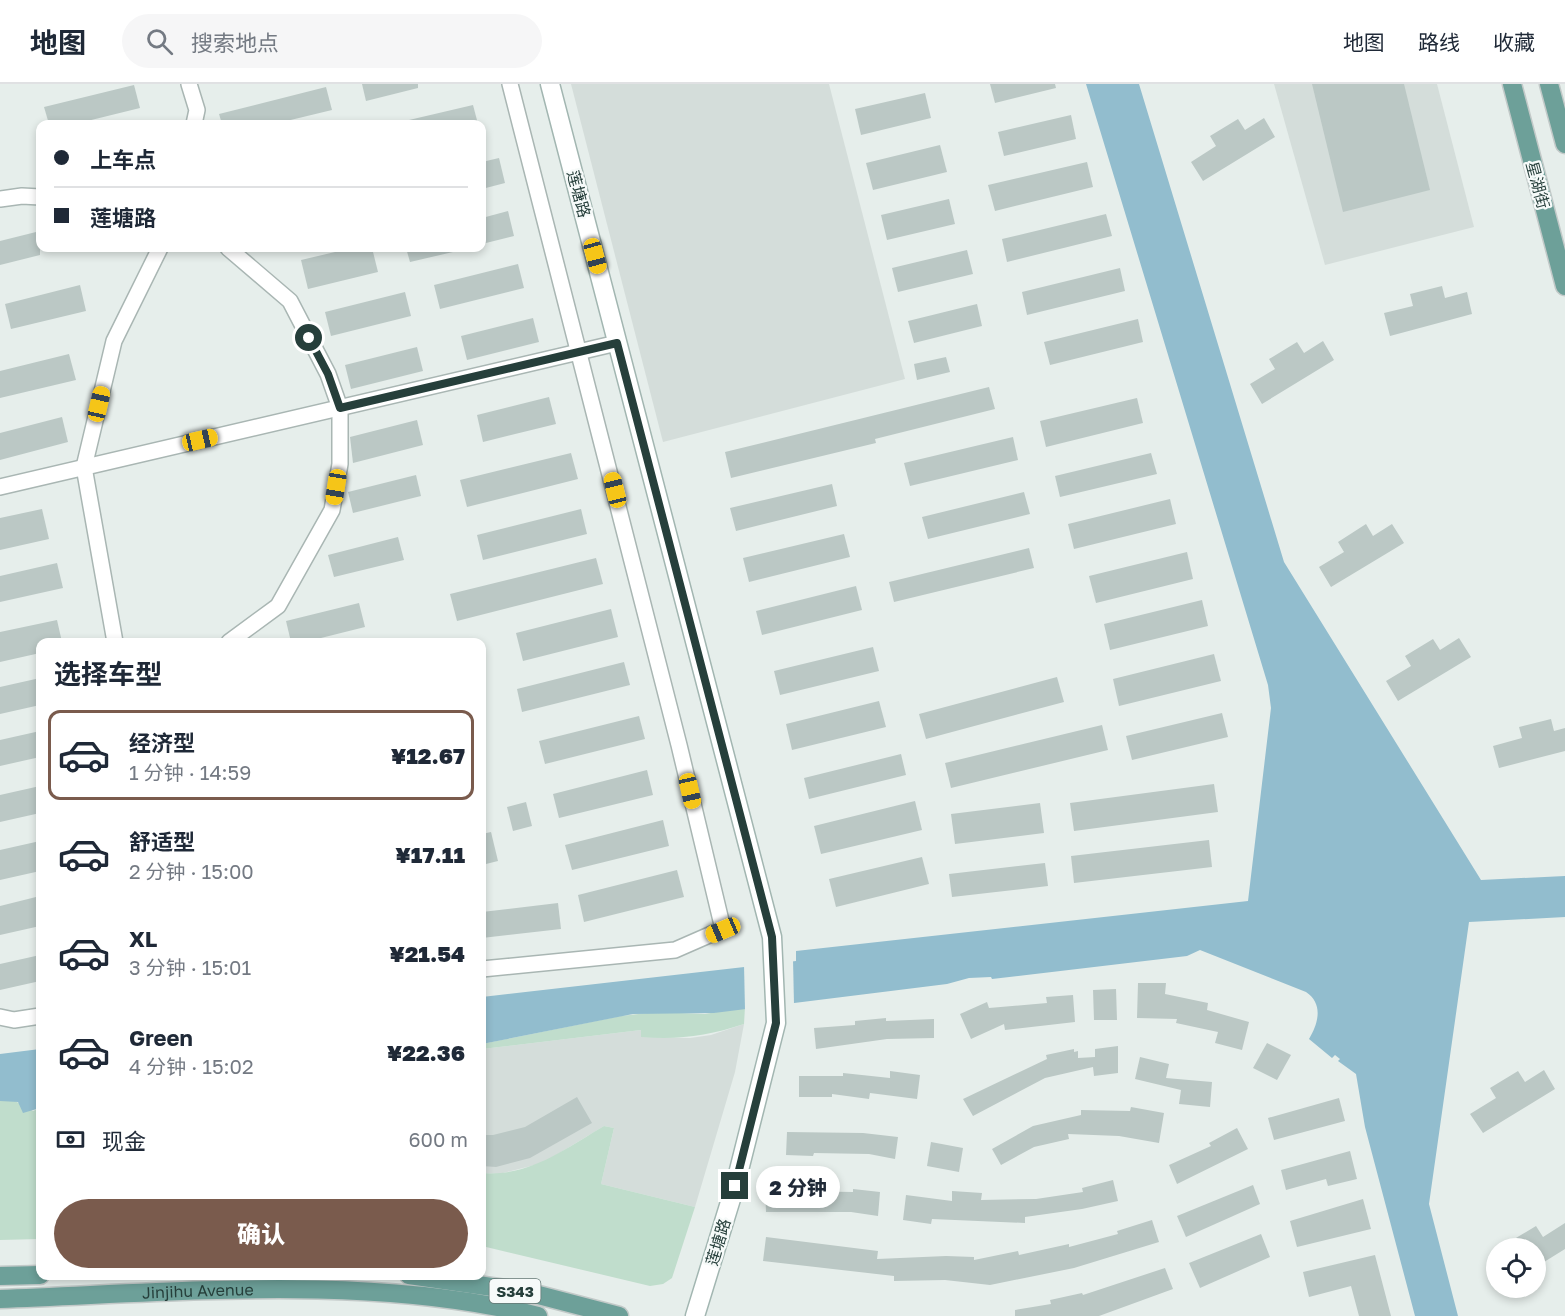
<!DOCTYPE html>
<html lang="zh">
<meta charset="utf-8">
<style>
:root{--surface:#fff;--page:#f6f6f7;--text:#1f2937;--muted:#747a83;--line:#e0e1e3;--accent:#7a5b4d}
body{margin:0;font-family:"Golos Text","Noto Sans SC",sans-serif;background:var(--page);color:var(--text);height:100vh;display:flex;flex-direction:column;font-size:22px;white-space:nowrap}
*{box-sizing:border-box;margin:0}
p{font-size:20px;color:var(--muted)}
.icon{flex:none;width:33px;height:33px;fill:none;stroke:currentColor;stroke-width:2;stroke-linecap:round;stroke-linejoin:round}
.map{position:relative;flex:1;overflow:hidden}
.side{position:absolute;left:36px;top:554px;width:450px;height:642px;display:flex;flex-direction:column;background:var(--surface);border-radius:12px;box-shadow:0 3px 9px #0003}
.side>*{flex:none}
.guide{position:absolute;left:36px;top:36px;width:450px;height:132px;border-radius:12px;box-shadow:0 3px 9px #0003;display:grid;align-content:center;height:132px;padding:0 18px;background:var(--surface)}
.tools{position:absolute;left:1486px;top:1154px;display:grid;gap:12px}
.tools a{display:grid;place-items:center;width:60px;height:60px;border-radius:50%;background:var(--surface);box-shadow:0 3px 9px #0003;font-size:30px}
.end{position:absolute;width:27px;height:27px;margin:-14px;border:8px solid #263f3b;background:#fff;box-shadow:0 0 0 3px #fff}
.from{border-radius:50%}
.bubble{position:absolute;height:42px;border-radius:21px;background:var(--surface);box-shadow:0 3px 9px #0003;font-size:20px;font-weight:800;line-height:42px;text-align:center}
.car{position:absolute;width:18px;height:36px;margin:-18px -9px;border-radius:8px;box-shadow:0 0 4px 2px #0007;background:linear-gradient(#f5c518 24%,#345 0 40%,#f5c518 0 76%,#345 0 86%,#f5c518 0)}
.guide b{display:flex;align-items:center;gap:21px;height:57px;font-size:22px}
.guide b+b{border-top:2px solid var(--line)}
.guide i{width:15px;height:15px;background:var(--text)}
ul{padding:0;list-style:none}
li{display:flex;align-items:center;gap:18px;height:90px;margin:0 12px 9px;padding:0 6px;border:3px solid transparent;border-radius:12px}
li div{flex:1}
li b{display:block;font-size:22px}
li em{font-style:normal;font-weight:800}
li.current{border-color:var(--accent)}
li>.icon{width:54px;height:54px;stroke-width:1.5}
h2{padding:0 18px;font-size:27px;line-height:72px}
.pay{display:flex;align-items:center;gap:15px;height:66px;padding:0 18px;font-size:22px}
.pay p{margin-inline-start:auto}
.action{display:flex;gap:12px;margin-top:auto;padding:12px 18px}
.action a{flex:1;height:69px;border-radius:36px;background:var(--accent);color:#fff;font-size:24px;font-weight:800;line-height:69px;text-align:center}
header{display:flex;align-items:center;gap:36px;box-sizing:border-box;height:84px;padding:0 30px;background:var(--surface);border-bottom:2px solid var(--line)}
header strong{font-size:28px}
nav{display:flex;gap:33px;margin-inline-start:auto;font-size:21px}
.search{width:420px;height:54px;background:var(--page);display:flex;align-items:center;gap:15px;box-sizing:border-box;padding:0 21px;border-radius:33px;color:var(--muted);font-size:22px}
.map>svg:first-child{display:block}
.built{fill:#d4ddda}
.green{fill:#c0ddcc}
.water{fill:#92bdce}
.pier{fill:#e6eeeb}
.building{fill:#bbc8c5}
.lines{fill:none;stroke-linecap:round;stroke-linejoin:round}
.street-casing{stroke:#a9b6b3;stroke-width:18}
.secondary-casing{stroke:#a2b6b1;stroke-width:21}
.primary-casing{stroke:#c2c9c8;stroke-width:21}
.street{stroke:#fff;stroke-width:15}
.secondary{stroke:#fff;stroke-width:18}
.primary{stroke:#6da099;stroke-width:18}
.route{stroke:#263f3b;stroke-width:8}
.labels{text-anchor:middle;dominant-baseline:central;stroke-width:4.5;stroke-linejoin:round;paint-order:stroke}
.shield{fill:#f6faf9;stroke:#647774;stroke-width:1.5}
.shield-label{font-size:15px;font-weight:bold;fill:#263f3b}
.street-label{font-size:16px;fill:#263f3b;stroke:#f6faf9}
</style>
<header>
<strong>地图</strong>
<div class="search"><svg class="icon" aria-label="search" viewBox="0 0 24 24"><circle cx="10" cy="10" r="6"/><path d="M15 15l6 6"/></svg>搜索地点</div>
<nav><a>地图</a><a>路线</a><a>收藏</a></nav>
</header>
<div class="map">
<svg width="1565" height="1232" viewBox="0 0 1565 1232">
<rect width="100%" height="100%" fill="#e6eeeb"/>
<g class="built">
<path d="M571,0H829L905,295L663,358Z"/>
<path d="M1274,0H1437L1474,143L1325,181Z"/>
<path d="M744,940L735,988L695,1123L601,1100L614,1044L604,1042L543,1079L499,1090L482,1089V965L641,946V953L690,954L711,951Z"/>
</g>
<g class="green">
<path d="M745,923L744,940C708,952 678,956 641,953V946L482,965V960L621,932L656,928L705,930Z"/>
<path d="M0,1017H15L33,1027L40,1024V1155L0,1156Z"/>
<path d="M604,1042L614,1044L601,1100L695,1123L672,1194L663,1200L650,1202L482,1162V1089C529,1093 565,1065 604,1042Z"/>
</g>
<g class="water">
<path d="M1086,0H1139L1284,478L1481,796L1565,792V833L1469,838L1429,1120L1458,1232H1415L1365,1043L1356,990L1338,977L1340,975L1335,971L1332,974L1309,955C1318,940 1324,920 1306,908L1200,866L1187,872L992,895L991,893L969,894L947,900L714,929L633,930L482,960V913L796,877V867L1248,817L1271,624L1268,601Z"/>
<path d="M40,965V1024L23,1029L18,1018L0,1017V970Z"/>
</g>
<path class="pier" d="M793,875L794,921L745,926L744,880Z"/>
<g class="building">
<path d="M362,0H418V4L366,17Z"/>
<path d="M990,0H1055L1056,4L995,19Z"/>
<path d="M1312,0H1404L1430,106L1343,128Z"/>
<path d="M134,1L140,24L75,40H49L44,23Z"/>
<path d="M326,3L332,26L274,40H222L219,30Z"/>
<path d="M925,9L931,34L861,51L855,25Z"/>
<path d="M473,21L478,40H409V36Z"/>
<path d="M1071,31L1076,55L1004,72L998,48Z"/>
<path d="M1264,34L1275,53L1203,97L1191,78L1216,62L1210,52L1238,35L1245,46Z"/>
<path d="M940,61L947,88L873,106L866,79Z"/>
<path d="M499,74L505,99L482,105V78Z"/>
<path d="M1087,78L1093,103L995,127L988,101Z"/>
<path d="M949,115L955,140L887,156L881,131Z"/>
<path d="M508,127L514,152L482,160V134Z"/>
<path d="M1106,130L1112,152L1007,178L1002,155Z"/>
<path d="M40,147V171L0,181V157Z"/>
<path d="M352,164H372L378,188L308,205L301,176Z"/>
<path d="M406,164H452L453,168L410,178Z"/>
<path d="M967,166L973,190L898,208L892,184Z"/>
<path d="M518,180L524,204L440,225L434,201Z"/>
<path d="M1120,184L1125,207L1027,231L1022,208Z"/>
<path d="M80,201L86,227L11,245L5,220Z"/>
<path d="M1442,202L1445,214L1467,208L1472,230L1390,252L1384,229L1413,222L1410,210Z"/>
<path d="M405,208L411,232L331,252L325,228Z"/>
<path d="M977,220L982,242L914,259L908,237Z"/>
<path d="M533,234L539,258L467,276L461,252Z"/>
<path d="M1138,235L1143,258L1050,281L1044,258Z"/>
<path d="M1323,257L1334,276L1262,320L1250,300L1275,285L1269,275L1297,258L1304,269Z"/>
<path d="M417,263L423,287L351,305L345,281Z"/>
<path d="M69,270L76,296L0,314V287Z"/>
<path d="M946,273L950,288L917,296L914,280Z"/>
<path d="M989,303L995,325L875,355L876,359L731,394L725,368Z"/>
<path d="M549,313L556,340L483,358L477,331Z"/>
<path d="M1137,314L1143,339L1046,363L1040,337Z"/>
<path d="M62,333L68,358L0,376V349Z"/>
<path d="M417,336L423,361L353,379L350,353Z"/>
<path d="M1013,353L1018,376L910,402L904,379Z"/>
<path d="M571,369L578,395L467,423L460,396Z"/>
<path d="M1151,369L1157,390L1060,413L1055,392Z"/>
<path d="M416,391L421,412L353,429L348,408Z"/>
<path d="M832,400L837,422L736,447L730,424Z"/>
<path d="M1024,408L1030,430L928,455L922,433Z"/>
<path d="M1170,415L1176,440L1074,465L1068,440Z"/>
<path d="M42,425L49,455L0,466V434Z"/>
<path d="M581,425L587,450L483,476L477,451Z"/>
<path d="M1366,440L1373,452L1392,440L1404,459L1331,503L1319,483L1344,468L1338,458Z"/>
<path d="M844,450L850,473L749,498L743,474Z"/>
<path d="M398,453L404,476L334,493L328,471Z"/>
<path d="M1029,464L1034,484L894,518L889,498Z"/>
<path d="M1187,468L1193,495L1096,519L1089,492Z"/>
<path d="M596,474L603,500L457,537L450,510Z"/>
<path d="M57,479L63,504L0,518V492Z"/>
<path d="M856,502L862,526L762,551L756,527Z"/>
<path d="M1202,516L1208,542L1110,566L1104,540Z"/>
<path d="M359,519L365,543L305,558H291L286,537Z"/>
<path d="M611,525L618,553L523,577L516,549Z"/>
<path d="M57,536L62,558H40V569L0,578V548Z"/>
<path d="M1459,554L1471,573L1398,617L1386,597L1411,582L1405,572L1433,555L1440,566Z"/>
<path d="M873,563L879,587L780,611L774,587Z"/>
<path d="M1214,570L1221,597L1119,622L1113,595Z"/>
<path d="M624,578L630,601L522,628L517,605Z"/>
<path d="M1057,593L1064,618L926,655L919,630Z"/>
<path d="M40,594V621L0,630V603Z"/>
<path d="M879,617L886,643L792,666L786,640Z"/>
<path d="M1222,629L1228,653L1132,676L1126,652Z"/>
<path d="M639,632L645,655L545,680L539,657Z"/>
<path d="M1551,635L1554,647L1565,644V667L1499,684L1493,662L1522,654L1519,643Z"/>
<path d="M1102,641L1108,666L951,704L945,679Z"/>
<path d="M40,647V673L0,682V656Z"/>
<path d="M901,670L906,691L809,715L804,694Z"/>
<path d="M647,686L653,711L559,734L553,710Z"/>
<path d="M1214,700L1218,728L1074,747L1070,719Z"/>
<path d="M40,702V729L0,738V711Z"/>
<path d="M915,717L922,746L821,770L814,742Z"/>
<path d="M526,718L532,742L513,747L507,723Z"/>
<path d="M1040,719L1044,749L955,760L951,730Z"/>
<path d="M663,736L669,762L572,786L565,761Z"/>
<path d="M491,748L498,777L482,781V750Z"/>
<path d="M1209,756L1212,783L1074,799L1071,772Z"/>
<path d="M40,757V787L0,796V766Z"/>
<path d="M922,773L929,800L836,823L829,795Z"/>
<path d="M1045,779L1048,802L952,813L949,790Z"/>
<path d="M677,786L684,813L584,838L578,811Z"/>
<path d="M40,812V842L0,851V822Z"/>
<path d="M558,819L561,845L482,854V828Z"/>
<path d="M40,871V897L0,906V880Z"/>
<path d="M1138,899H1166L1165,910L1208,919L1207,926L1249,938L1242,966L1215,959L1218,948L1176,939L1177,935L1137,934Z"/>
<path d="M1116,905L1117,936H1094L1093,906Z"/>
<path d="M1073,911L1075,938L1005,946L1004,940L971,955L960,930L987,918L989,924L1047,919L1046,913Z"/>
<path d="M886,934V937L934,935V954L887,955L816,965L814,944L855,941V937Z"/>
<path d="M1267,959L1291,971L1277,996L1253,984Z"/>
<path d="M1118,962V989L1094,992L1093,983L1045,994L973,1032L963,1015L1047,975L1046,971L1074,965V968L1078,967V974L1095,973V965Z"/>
<path d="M1140,973L1169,980L1166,994L1212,998L1210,1023L1179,1020L1181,1006L1135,995Z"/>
<path d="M1544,986L1555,1005L1483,1049L1470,1030L1496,1014L1490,1004L1518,987L1525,998Z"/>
<path d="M890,987L920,991L917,1015L870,1009L869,1015L832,1010V1013H799V992H843V989L890,994Z"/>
<path d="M577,1013L592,1039L530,1074L496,1083L482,1082V1051H493L525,1043Z"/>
<path d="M1339,1014L1345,1037L1274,1056L1268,1034Z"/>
<path d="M1131,1023L1164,1029L1159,1059L1119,1052L1068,1050L1069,1055L1034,1063L1001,1081L992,1065L1033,1042L1081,1031V1026L1130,1027Z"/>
<path d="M1237,1044L1248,1065L1177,1100L1169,1081L1211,1062L1209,1059Z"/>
<path d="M787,1048L863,1049L898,1053L895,1075L869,1070L814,1069L813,1072L786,1071Z"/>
<path d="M931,1058L963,1064L959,1088L927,1082Z"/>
<path d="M1350,1067L1357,1095L1328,1102L1326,1095L1286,1106L1281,1086Z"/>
<path d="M1113,1096L1118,1117L1082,1125L1025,1133V1139L932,1135L931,1140L903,1136L906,1111L952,1117V1107L982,1109L981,1116L1036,1115L1083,1108L1082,1104Z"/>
<path d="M1253,1101L1260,1120L1186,1153L1177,1132Z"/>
<path d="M793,1102V1107L853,1108V1105L880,1108L878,1132L851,1128H766L765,1103Z"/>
<path d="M1363,1115L1371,1145L1297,1163L1290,1137Z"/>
<path d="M1152,1136L1159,1158L1074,1184L990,1201L945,1196L894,1197V1192L763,1177L766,1153L878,1167L877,1175L946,1172L974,1173V1176L1018,1167L1019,1171L1069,1160V1163L1118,1150L1117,1147Z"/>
<path d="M1565,1139V1165L1536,1183V1164H1499L1536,1142L1543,1153Z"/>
<path d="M1261,1150L1270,1173L1200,1204L1189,1179Z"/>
<path d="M1375,1171L1391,1232H1359L1351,1202L1309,1213L1303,1188Z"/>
<path d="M1165,1184L1173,1205L1099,1232H1015V1226L1051,1220L1050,1216L1082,1209L1083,1211Z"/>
</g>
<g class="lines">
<g class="street-casing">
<g id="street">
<path d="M189,0L197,26L194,40"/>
<path d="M0,115L22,112L40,113"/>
<path d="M228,164L290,217L328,290L340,324V380L332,426L278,522L229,558"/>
<path d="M0,403L617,259"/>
<path d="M115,558L84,383L114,257L160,164"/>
<path d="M482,885L675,866L723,845L679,661L510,0"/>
<path d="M0,933L14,936L40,932"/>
</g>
</g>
<g class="secondary-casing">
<path id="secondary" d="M550,0L772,853L776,939L735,1102L695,1232"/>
</g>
<g class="primary-casing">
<g id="primary">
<path d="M1512,0L1565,202"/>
<path d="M1549,0L1565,60"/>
<path d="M409,1191L527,1208L619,1232"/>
<path d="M0,1192L40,1191"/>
<path id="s1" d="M0,1215C172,1209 370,1189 538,1232"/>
</g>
</g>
<use href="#street" class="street"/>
<use href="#secondary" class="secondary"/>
<use href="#primary" class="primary"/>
</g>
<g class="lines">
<path class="route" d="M309,254L328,290L340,324L617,259L772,853L776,939L735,1102"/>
</g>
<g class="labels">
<rect class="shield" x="489.5" y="1195" width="51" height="24" rx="4.5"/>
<g class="shield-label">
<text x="515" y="1207">S343</text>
</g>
<g class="street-label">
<text transform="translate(1538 101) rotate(75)">星湖街</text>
<text transform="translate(579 110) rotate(75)">莲塘路</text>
<text transform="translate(718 1158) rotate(-73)">莲塘路</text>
<text stroke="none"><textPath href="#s1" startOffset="198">Jinjihu Avenue</textPath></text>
</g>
</g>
</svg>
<div class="tools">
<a><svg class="icon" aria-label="locate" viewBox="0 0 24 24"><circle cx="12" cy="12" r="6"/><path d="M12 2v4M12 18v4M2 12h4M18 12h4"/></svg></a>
</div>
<i class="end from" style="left:309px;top:254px"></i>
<i class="end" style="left:735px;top:1102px"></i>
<div class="bubble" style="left:756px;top:1082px;width:84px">2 分钟</div>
<i class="car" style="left:595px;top:172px;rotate:165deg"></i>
<i class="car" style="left:99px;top:320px;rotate:13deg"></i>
<i class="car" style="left:200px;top:356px;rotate:77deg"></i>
<i class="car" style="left:336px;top:403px;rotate:189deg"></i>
<i class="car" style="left:615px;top:406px;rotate:346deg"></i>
<i class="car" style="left:690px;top:707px;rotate:167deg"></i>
<i class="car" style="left:723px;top:846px;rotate:247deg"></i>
<div class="guide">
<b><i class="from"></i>上车点</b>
<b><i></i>莲塘路</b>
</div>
<section class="side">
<h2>选择车型</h2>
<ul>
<li class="current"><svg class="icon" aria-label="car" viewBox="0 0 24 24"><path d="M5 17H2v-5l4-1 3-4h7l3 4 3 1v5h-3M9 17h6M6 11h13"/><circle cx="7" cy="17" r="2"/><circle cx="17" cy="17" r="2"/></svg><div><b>经济型</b><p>1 分钟 · 14:59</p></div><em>¥12.67</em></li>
<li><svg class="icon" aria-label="car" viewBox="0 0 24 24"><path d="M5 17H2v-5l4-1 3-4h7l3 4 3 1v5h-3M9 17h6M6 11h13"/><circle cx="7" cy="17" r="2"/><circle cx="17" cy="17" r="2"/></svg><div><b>舒适型</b><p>2 分钟 · 15:00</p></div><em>¥17.11</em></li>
<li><svg class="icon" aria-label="car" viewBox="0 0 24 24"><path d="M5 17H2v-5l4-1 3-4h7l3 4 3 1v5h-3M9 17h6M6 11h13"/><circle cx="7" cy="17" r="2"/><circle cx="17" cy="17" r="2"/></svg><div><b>XL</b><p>3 分钟 · 15:01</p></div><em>¥21.54</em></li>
<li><svg class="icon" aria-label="car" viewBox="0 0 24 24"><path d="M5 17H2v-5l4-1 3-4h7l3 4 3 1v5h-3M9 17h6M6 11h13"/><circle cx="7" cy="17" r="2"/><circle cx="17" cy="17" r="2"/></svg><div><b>Green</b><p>4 分钟 · 15:02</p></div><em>¥22.36</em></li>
</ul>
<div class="pay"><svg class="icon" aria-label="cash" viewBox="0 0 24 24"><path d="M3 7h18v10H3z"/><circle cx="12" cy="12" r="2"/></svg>现金<p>600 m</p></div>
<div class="action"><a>确认</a></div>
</section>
</div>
